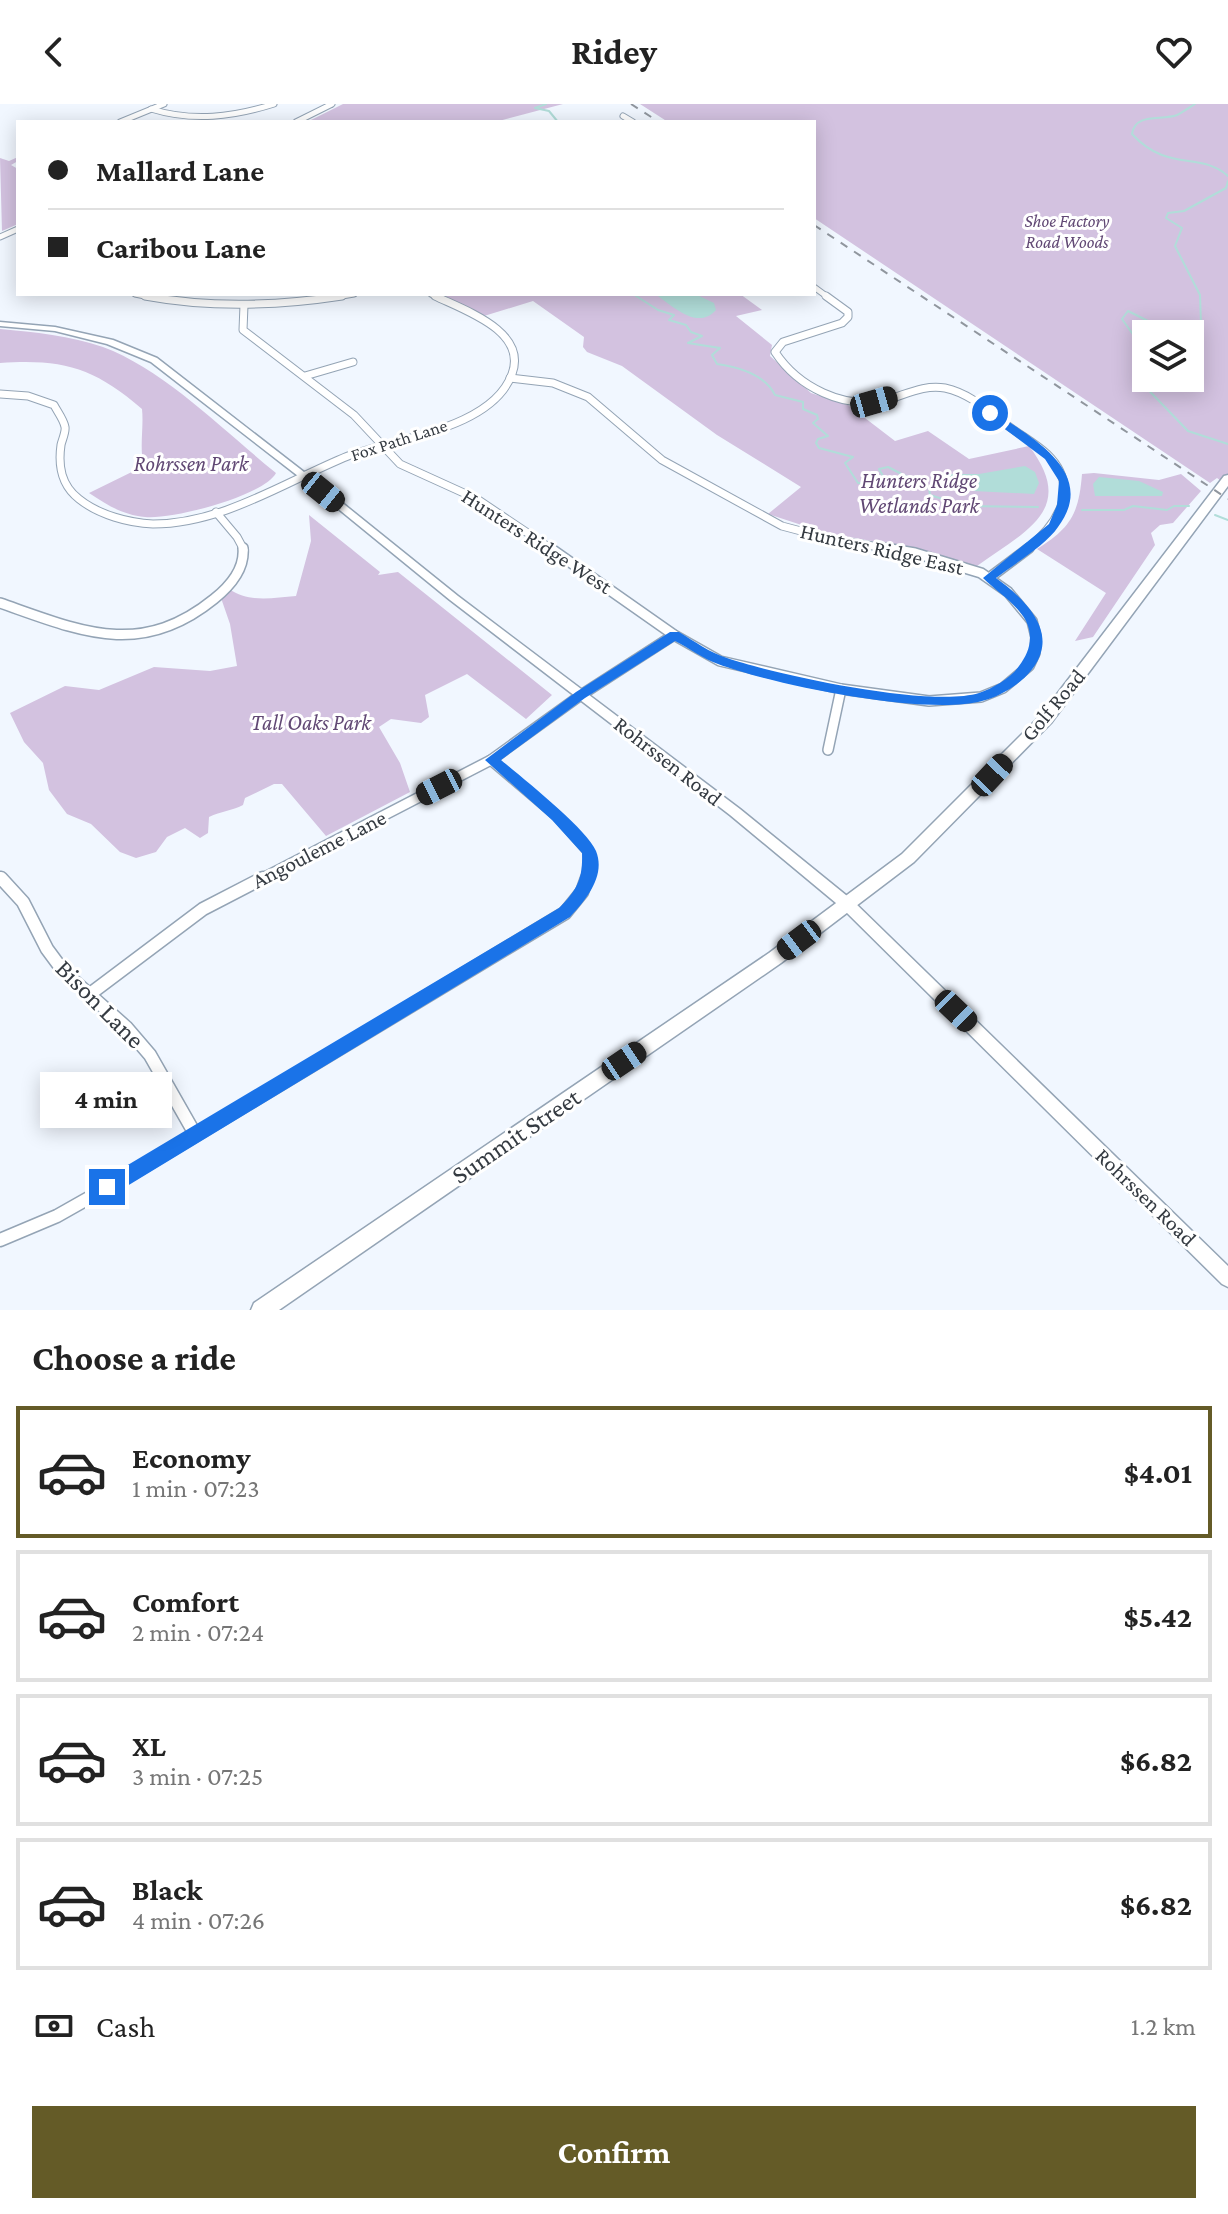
<!DOCTYPE html>
<meta charset="utf-8">
<style>
:root{--surface:#fff;--page:#f6f6f6;--text:#222;--muted:#767676;--line:#e0e0e0;--accent:#645b27}
body{margin:0;font-family:"Crimson Pro",serif;background:var(--page);color:var(--text);height:100vh;display:flex;flex-direction:column;font-size:30px;white-space:nowrap}
*{box-sizing:border-box;margin:0}
p{font-size:26px;color:var(--muted)}
.icon{flex:none;width:44px;height:44px;fill:none;stroke:currentColor;stroke-width:2;stroke-linecap:round;stroke-linejoin:round}
.map{position:relative;height:1206px;overflow:hidden}
.sheet{display:flex;flex-direction:column;background:var(--surface);flex:1}
.sheet>*{flex:none}
.banner{position:absolute;left:16px;top:16px;width:800px;height:176px;border-radius:0px;box-shadow:0 4px 20px #0003;display:grid;align-content:center;height:176px;padding:0 32px;background:var(--surface)}
.tools{position:absolute;left:1132px;top:216px;display:grid;gap:16px}
.tools a{display:grid;place-items:center;width:72px;height:72px;border-radius:0px;background:var(--surface);box-shadow:0 4px 20px #0003;font-size:40px}
.end{position:absolute;width:36px;height:36px;margin:-18px;border:10px solid #1a73e8;background:#fff;box-shadow:0 0 0 4px #fff}
.from{border-radius:50%}
.bubble{position:absolute;height:56px;border-radius:0px;background:var(--surface);box-shadow:0 4px 20px #0003;font-size:26px;font-weight:700;line-height:56px;text-align:center}
.car{position:absolute;width:24px;height:48px;margin:-24px -12px;border-radius:10px;box-shadow:0 0 6px 2px #0007;background:linear-gradient(#222 24%,#8ab4d8 0 40%,#222 0 76%,#8ab4d8 0 86%,#222 0)}
.banner b{display:flex;align-items:center;gap:28px;height:76px;font-size:30px}
.banner b+b{border-top:2px solid var(--line)}
.banner i{width:20px;height:20px;background:var(--text)}
ul{padding:0;list-style:none}
li{display:flex;align-items:center;gap:24px;height:132px;margin:0 16px 12px;padding:0 16px;border:4px solid var(--line);border-radius:0px}
li div{flex:1}
li b{display:block;font-size:30px}
li em{font-style:normal;font-weight:700}
li.on{border-color:var(--accent)}
li>.icon{width:72px;height:72px;stroke-width:1.5}
h2{padding:0 32px;font-size:36px;line-height:96px}
.pay{display:flex;align-items:center;gap:20px;height:88px;padding:0 32px;font-size:30px}
.pay p{margin-inline-start:auto}
.cta{display:flex;gap:16px;margin-top:auto;padding:16px 32px}
.cta a{flex:1;height:92px;border-radius:0px;background:var(--accent);color:#fff;font-size:32px;font-weight:700;line-height:92px;text-align:center}
header{display:flex;justify-content:space-between;align-items:center;height:104px;padding:0 32px;background:var(--surface);font-size:36px;font-weight:700}
.map>svg:first-child{display:block}
.green{fill:#d3c2e0;fill-rule:evenodd}
.water{fill:#b1ddd9}
.lines{fill:none;stroke-linecap:round;stroke-linejoin:round}
.stream{stroke:#b1ddd9;stroke-width:2}
.minor-far3-casing{stroke:#94a4b5;stroke-width:7}
.minor-far2-casing{stroke:#94a4b5;stroke-width:9}
.minor-far1-casing{stroke:#94a4b5;stroke-width:12}
.minor-casing{stroke:#94a4b5;stroke-width:15}
.tertiary-casing{stroke:#94a4b5;stroke-width:3}
.secondary-casing{stroke:#94a4b5;stroke-width:3}
.minor-far3{stroke:#fff;stroke-width:5}
.minor-far2{stroke:#fff;stroke-width:7}
.minor-far1{stroke:#fff;stroke-width:9}
.minor{stroke:#fff;stroke-width:12}
.tertiary{fill:#fff;fill-rule:evenodd}
.secondary{fill:#fff;fill-rule:evenodd}
.rail{stroke:#90969e;stroke-width:2;stroke-dasharray:8 8;stroke-linecap:butt}
.route{fill:#1a73e8}
.labels{text-anchor:middle;dominant-baseline:central;stroke-width:6;stroke-linejoin:round;paint-order:stroke}
.far-park-label{font-size:18px;font-style:italic;fill:#614874;stroke:#fff}
.far-street-label{font-size:18px;fill:#353b42;stroke:#fff}
.park-label{font-size:22px;font-style:italic;fill:#614874;stroke:#fff}
.street-label{font-size:22px;fill:#353b42;stroke:#fff}
.near-street-label{font-size:26px;fill:#353b42;stroke:#fff}
</style>
<header><svg class="icon" aria-label="back" viewBox="0 0 24 24"><path d="M15 5l-7 7 7 7"/></svg>Ridey<svg class="icon" aria-label="heart" viewBox="0 0 24 24"><path d="M12 20l-8-8c-3-5 5-10 8-4 3-6 11-1 8 4z"/></svg></header>
<div class="map">
<svg width="1228" height="1206" viewBox="0 0 1228 1206">
<rect width="100%" height="100%" fill="#f1f7ff"/>
<g class="green">
<path d="M343,0H563L495,18H307Z"/>
<path d="M640,0H1228V382L1217,374L1210,379L814,114V18H668ZM1146,230H1190V274H1146Z"/>
<path d="M18,53V57L11,61L18,65V120L2,127L0,54L9,57Z"/>
<path d="M441,190H740L762,206L736,212L772,241L770,252L811,289L848,301L895,337L928,327L969,355L1029,342C1078,406 1025,427 977,462L912,444L826,429L768,410L801,383L717,331L622,262L587,248L583,243L584,233L533,197L484,212Z"/>
<path d="M0,225C34,228 71,232 103,243C165,266 225,328 276,369C264,392 171,416 145,413C123,411 107,401 89,389L144,362C139,344 144,324 142,305C93,263 63,255 0,259Z"/>
<path d="M1094,369L1159,376L1181,370L1201,387L1173,419L1160,421L1151,429L1155,441L1093,533L1075,537L1106,489L1037,445C1071,424 1079,409 1082,370Z"/>
<path d="M309,411L380,468L378,471L398,468L552,591L526,615L467,570L425,591L429,613L421,619L391,615L379,623L400,659L410,688L326,732L282,680H274L245,694L243,701C232,707 221,707 209,713L208,729L200,734L185,724L167,733L156,748L136,754L120,748L91,720L67,710L49,686L43,659L24,638L10,609L65,582L99,586L154,563L210,567L237,562L230,520L221,494L229,485C249,499 272,494 296,492L311,437Z"/>
</g>
<g class="water">
<path d="M655,190H695L714,199L716,206C697,227 673,202 655,190Z"/>
<path d="M1025,362L1035,368L1039,379L1034,390L973,387L944,374L947,370H979Z"/>
<path d="M1099,373L1139,377L1163,388L1162,392H1095L1093,380Z"/>
</g>
<g class="lines">
<g class="stream">
<path d="M546,0L535,4L549,7L558,18"/>
<path d="M1195,0C1190,3 1183,8 1177,11C1162,17 1135,8 1132,30C1168,69 1200,47 1228,72"/>
<path d="M1228,77L1226,84L1184,107L1168,109L1166,114L1182,124L1175,142L1200,191L1201,221L1162,224L1128,207L1122,215L1142,243L1133,270L1188,327L1228,340"/>
<path d="M633,190L658,206L674,211L669,216L686,221L691,228L702,232L688,239L720,244L712,251L717,260C738,263 765,271 775,291L803,298V305L817,311L818,315L813,319L828,332L818,335L816,339L819,344L853,353L845,359L858,379H873L883,372L879,365L888,363L929,384L930,391L965,402L1038,403"/>
<path d="M1082,406H1124L1133,402L1167,406L1174,402H1189"/>
<path d="M1215,411L1228,416"/>
</g>
<g class="minor-far3-casing">
<g id="minor-far3">
<path d="M151,5C193,18 233,13 274,0"/>
<path d="M623,12L633,18"/>
<path d="M120,18L164,0"/>
<path d="M296,18L332,0"/>
<path d="M0,133L18,125"/>
<path d="M814,183L829,194"/>
<path d="M135,190L155,194"/>
<path d="M431,190L439,194"/>
<path d="M330,194L354,190"/>
</g>
</g>
<g class="minor-far2-casing">
<g id="minor-far2">
<path d="M145,192C210,204 277,202 342,192"/>
<path d="M826,192L848,208V213L842,219L783,238L775,248C798,283 844,306 886,296C905,291 924,280 945,284C969,289 989,307 1007,321C1020,331 1035,339 1047,350C1082,384 1057,421 1026,446"/>
<path d="M244,201L243,226L354,311L400,360L477,395L553,446"/>
<path d="M305,272L353,258"/>
<path d="M510,274L553,279L588,293L662,356L782,422L831,435L897,446"/>
<path d="M0,290L28,292L54,301C57,307 64,316 65,323C66,328 62,336 61,341C58,362 61,381 79,395C99,411 129,419 153,420C223,420 286,377 348,352C396,334 492,325 512,270C528,227 464,206 435,192"/>
<path d="M216,408L237,433L244,446"/>
</g>
</g>
<g class="minor-far1-casing">
<g id="minor-far1">
<path d="M550,444L674,531L720,557L841,585L929,597L981,593L1003,584L1029,562L1035,549L1036,533L1032,517L1008,488L981,469L915,449L885,444"/>
<path d="M989,474L1029,444"/>
<path d="M0,499C80,527 140,555 214,495C229,483 245,465 243,444"/>
<path d="M828,646L841,585"/>
<path d="M491,656L557,712L589,748L587,776"/>
<path d="M0,773L3,776"/>
<path d="M259,776L491,656L581,591L674,531"/>
</g>
</g>
<g class="minor-casing">
<g id="minor">
<path d="M1,774L23,798L47,845L64,868L126,923L150,951L195,1030"/>
<path d="M90,890L203,805L263,774"/>
<path d="M0,1136L57,1112L133,1069L565,809L582,788L587,774"/>
</g>
</g>
<g class="tertiary-casing">
<path id="tertiary" d="M0,218L55,223L113,236L157,254L304,368L458,492L740,705L852,796L1228,1162V1183L1222,1180L842,804L730,711L450,496L298,372L151,258L107,240L55,227L0,222Z"/>
</g>
<g class="secondary-casing">
<path id="secondary" d="M1228,371V382L1051,619L914,758L781,859L279,1206H251L254,1199L769,849L902,750L1041,611L1224,372Z"/>
</g>
<use href="#minor-far3" class="minor-far3"/>
<use href="#minor-far2" class="minor-far2"/>
<use href="#minor-far1" class="minor-far1"/>
<use href="#minor" class="minor"/>
<use href="#tertiary" class="tertiary"/>
<use href="#secondary" class="secondary"/>
<g class="rail">
<path d="M631,0L659,18"/>
<path d="M814,121L1228,395"/>
</g>
</g>
<path class="route" d="M986,307H993C1030,333 1099,368 1058,423C1046,441 1014,460 996,474C1018,490 1050,518 1041,548C1035,572 1005,591 982,597C926,612 774,581 718,560C703,555 689,544 675,537L585,594L501,656C521,673 587,725 596,747C606,772 586,796 570,813L114,1090L107,1092L101,1090L98,1083L101,1077L559,804C577,786 583,775 582,749L552,716L485,656L576,588L670,528H679C694,537 710,549 727,554C777,571 931,604 979,589C993,584 1011,574 1019,562C1029,549 1034,534 1026,517C1016,499 997,488 983,474L1049,420L1057,401L1059,377L1045,355L986,311Z"/>
<g class="labels">
<g class="far-park-label">
<text x="1067" y="117">Shoe Factory<tspan x="1067" dy="21">Road Woods</tspan></text>
</g>
<g class="far-street-label">
<text transform="translate(399 336) rotate(-18)">Fox Path Lane</text>
</g>
<g class="park-label">
<text x="191" y="359">Rohrssen Park</text>
<text x="919" y="376">Hunters Ridge<tspan x="919" dy="25">Wetlands Park</tspan></text>
<text x="311" y="618">Tall Oaks Park</text>
</g>
<g class="street-label">
<text transform="translate(537 437) rotate(33)">Hunters Ridge West</text>
<text transform="translate(882 445) rotate(13)">Hunters Ridge East</text>
<text transform="translate(1053 601) rotate(-50)">Golf Road</text>
<text transform="translate(668 657) rotate(38)">Rohrssen Road</text>
<text transform="translate(319 745) rotate(-27)">Angouleme Lane</text>
<text transform="translate(1146 1093) rotate(44)">Rohrssen Road</text>
</g>
<g class="near-street-label">
<text transform="translate(100 900) rotate(45)">Bison Lane</text>
<text transform="translate(516 1032) rotate(-34)">Summit Street</text>
</g>
</g>
</svg>
<div class="tools">
<a><svg class="icon" aria-label="layers" viewBox="0 0 24 24"><path d="M12 4l9 5-9 5-9-5zM3 14l9 5 9-5"/></svg></a>
</div>
<i class="end from" style="left:990px;top:309px"></i>
<i class="end" style="left:107px;top:1083px"></i>
<div class="bubble" style="left:40px;top:968px;width:132px">4 min</div>
<i class="car" style="left:874px;top:298px;rotate:74deg"></i>
<i class="car" style="left:323px;top:388px;rotate:129deg"></i>
<i class="car" style="left:992px;top:671px;rotate:43deg"></i>
<i class="car" style="left:439px;top:683px;rotate:243deg"></i>
<i class="car" style="left:799px;top:836px;rotate:233deg"></i>
<i class="car" style="left:956px;top:907px;rotate:134deg"></i>
<i class="car" style="left:624px;top:957px;rotate:56deg"></i>
<div class="banner">
<b><i class="from"></i>Mallard Lane</b>
<b><i></i>Caribou Lane</b>
</div>
</div>
<section class="sheet">
<h2>Choose a ride</h2>
<ul>
<li class="on"><svg class="icon" aria-label="car" viewBox="0 0 24 24"><path d="M5 17H2v-5l4-1 3-4h7l3 4 3 1v5h-3M9 17h6M6 11h13"/><circle cx="7" cy="17" r="2"/><circle cx="17" cy="17" r="2"/></svg><div><b>Economy</b><p>1 min · 07:23</p></div><em>$4.01</em></li>
<li><svg class="icon" aria-label="car" viewBox="0 0 24 24"><path d="M5 17H2v-5l4-1 3-4h7l3 4 3 1v5h-3M9 17h6M6 11h13"/><circle cx="7" cy="17" r="2"/><circle cx="17" cy="17" r="2"/></svg><div><b>Comfort</b><p>2 min · 07:24</p></div><em>$5.42</em></li>
<li><svg class="icon" aria-label="car" viewBox="0 0 24 24"><path d="M5 17H2v-5l4-1 3-4h7l3 4 3 1v5h-3M9 17h6M6 11h13"/><circle cx="7" cy="17" r="2"/><circle cx="17" cy="17" r="2"/></svg><div><b>XL</b><p>3 min · 07:25</p></div><em>$6.82</em></li>
<li><svg class="icon" aria-label="car" viewBox="0 0 24 24"><path d="M5 17H2v-5l4-1 3-4h7l3 4 3 1v5h-3M9 17h6M6 11h13"/><circle cx="7" cy="17" r="2"/><circle cx="17" cy="17" r="2"/></svg><div><b>Black</b><p>4 min · 07:26</p></div><em>$6.82</em></li>
</ul>
<div class="pay"><svg class="icon" aria-label="cash" viewBox="0 0 24 24"><path d="M3 7h18v10H3z"/><circle cx="12" cy="12" r="2"/></svg>Cash<p>1.2 km</p></div>
<div class="cta"><a>Confirm</a></div>
</section>
